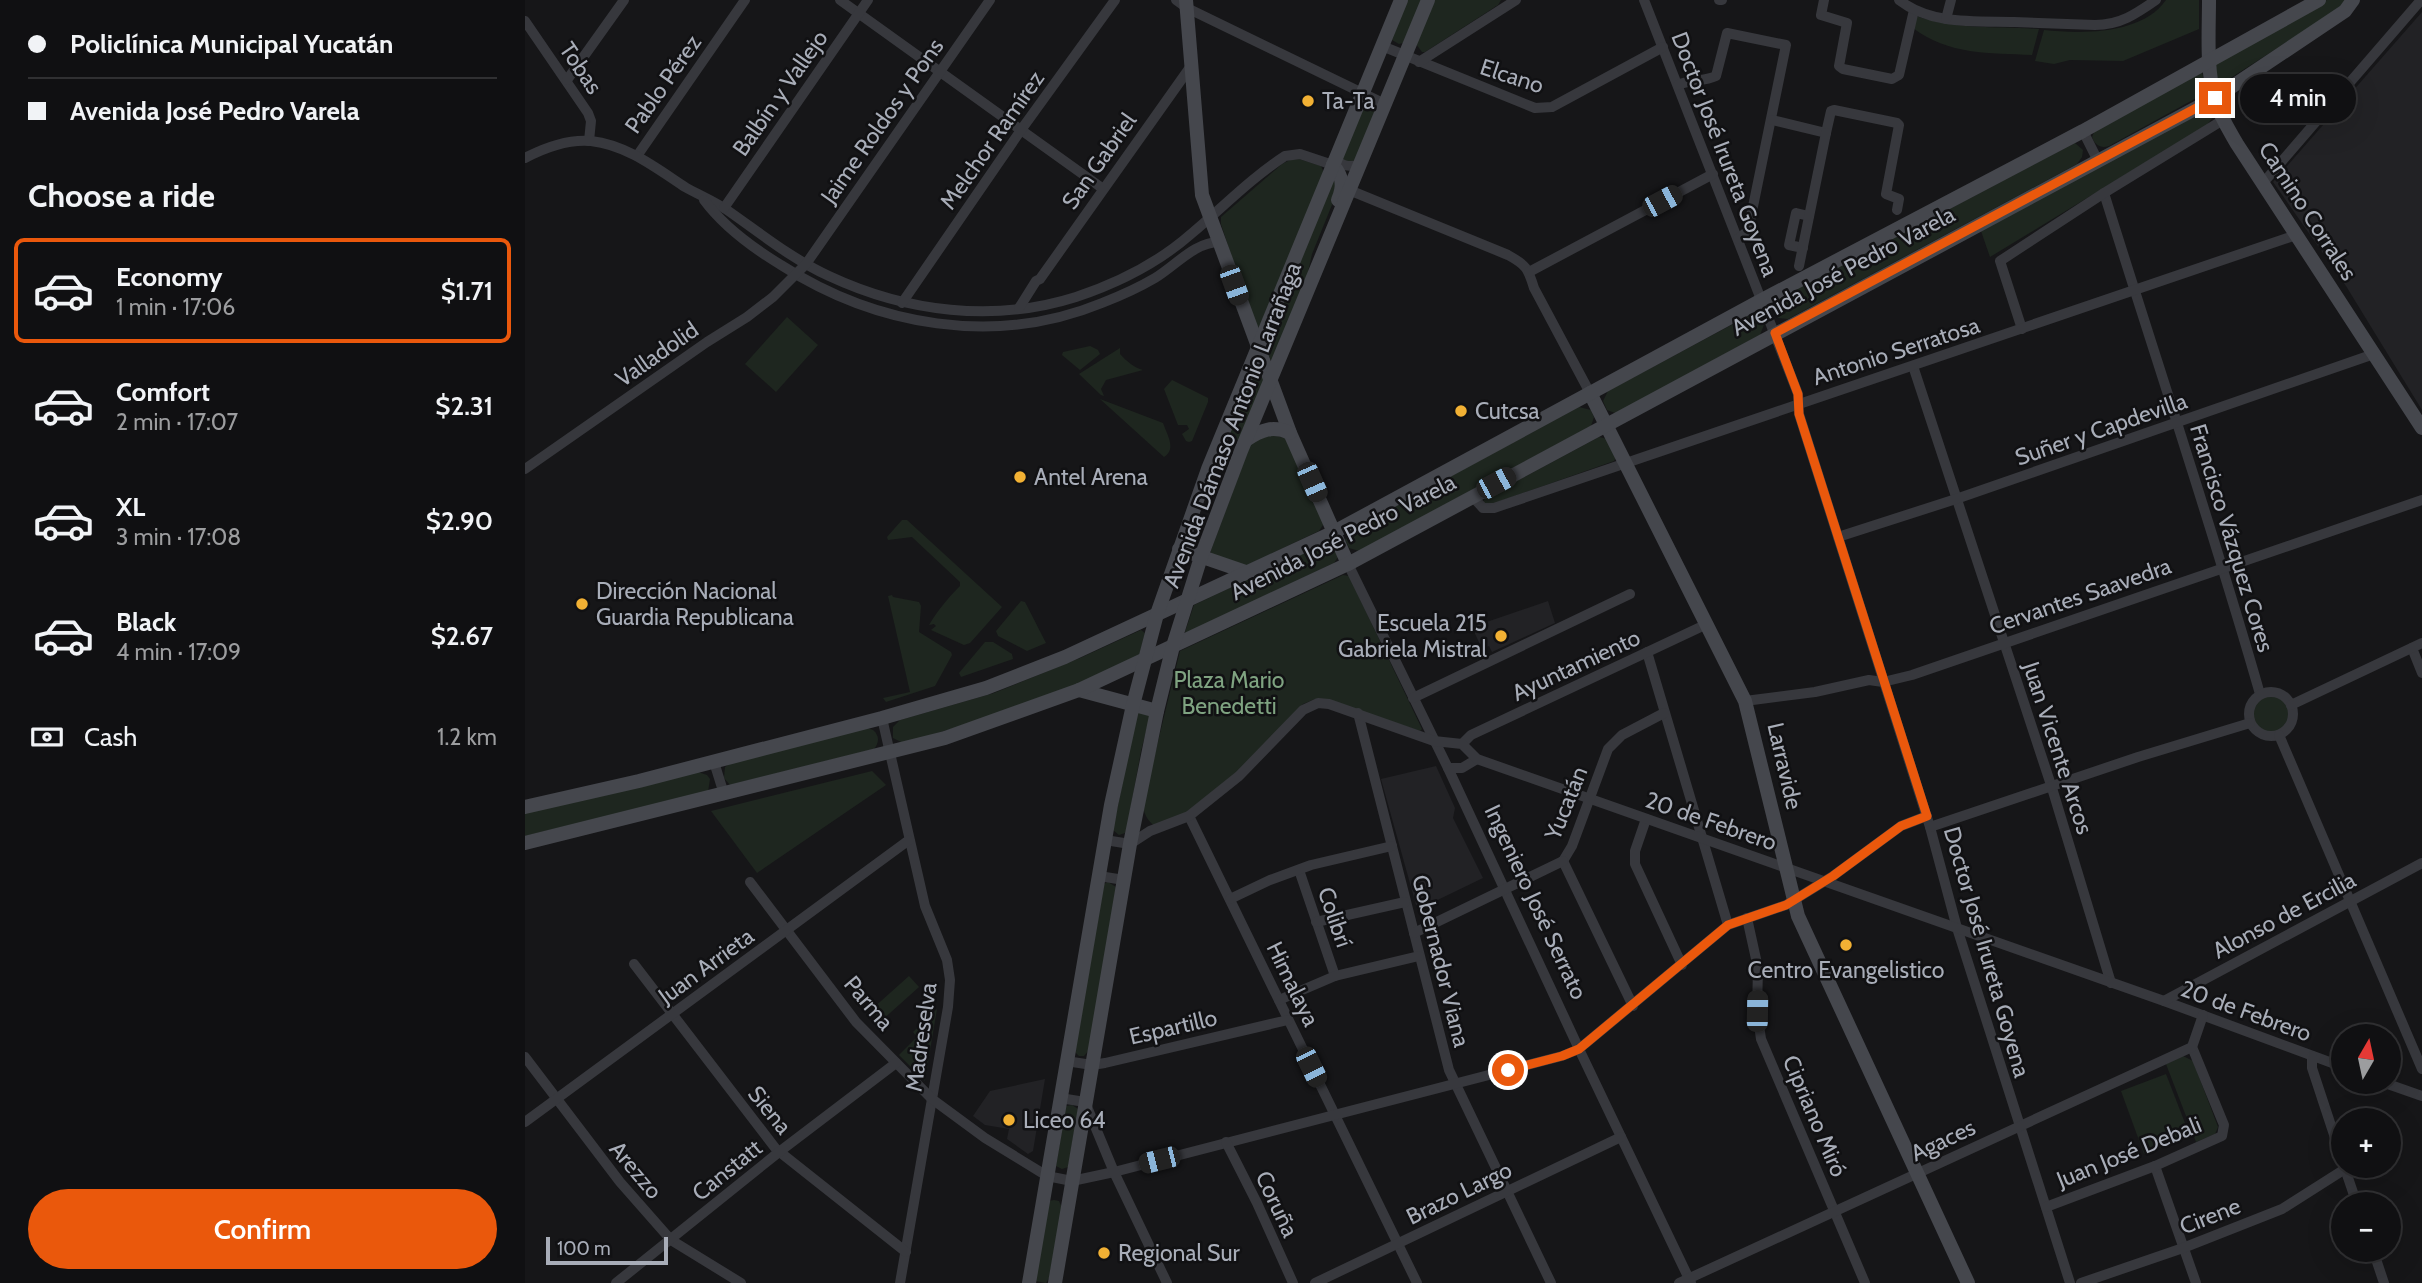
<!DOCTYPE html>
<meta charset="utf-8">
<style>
:root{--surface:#101012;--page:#19191b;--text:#f1f3f6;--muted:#9c9d9f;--line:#303032;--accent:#ea580c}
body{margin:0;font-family:Cabin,sans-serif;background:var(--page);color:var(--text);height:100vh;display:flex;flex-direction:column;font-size:26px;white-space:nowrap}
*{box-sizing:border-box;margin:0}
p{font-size:23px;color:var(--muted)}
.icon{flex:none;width:38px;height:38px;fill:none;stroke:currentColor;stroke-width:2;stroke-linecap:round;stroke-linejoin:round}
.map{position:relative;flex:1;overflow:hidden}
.details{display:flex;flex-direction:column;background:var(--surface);width:525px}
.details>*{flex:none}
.top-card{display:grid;align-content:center;height:154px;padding:0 28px;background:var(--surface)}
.needle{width:46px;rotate:9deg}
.buttons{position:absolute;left:1806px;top:1024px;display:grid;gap:14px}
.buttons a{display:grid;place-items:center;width:70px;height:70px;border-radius:50%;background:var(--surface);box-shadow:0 7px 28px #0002,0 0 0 2px var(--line);font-size:35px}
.scale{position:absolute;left:21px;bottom:18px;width:122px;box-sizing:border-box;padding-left:7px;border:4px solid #a8adb8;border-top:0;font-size:19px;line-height:24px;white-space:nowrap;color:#a8adb8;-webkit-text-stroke:5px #111113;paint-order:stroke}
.end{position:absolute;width:32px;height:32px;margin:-16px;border:9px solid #ea580c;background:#fff;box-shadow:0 0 0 4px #fff}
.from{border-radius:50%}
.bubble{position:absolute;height:49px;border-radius:24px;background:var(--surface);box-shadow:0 7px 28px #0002,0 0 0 2px var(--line);font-size:23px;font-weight:600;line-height:49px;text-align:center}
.car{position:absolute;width:21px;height:42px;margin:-21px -10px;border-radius:9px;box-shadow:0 0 5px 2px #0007;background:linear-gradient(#222 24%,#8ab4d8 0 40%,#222 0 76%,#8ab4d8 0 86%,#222 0)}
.top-card b{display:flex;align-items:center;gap:24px;height:66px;font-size:26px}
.top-card b+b{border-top:2px solid var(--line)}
.top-card i{width:18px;height:18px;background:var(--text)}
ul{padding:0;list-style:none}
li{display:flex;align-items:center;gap:21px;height:105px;margin:0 14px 10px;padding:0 14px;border:4px solid transparent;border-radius:10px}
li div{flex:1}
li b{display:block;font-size:26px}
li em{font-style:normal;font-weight:600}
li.selected{border-color:var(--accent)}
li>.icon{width:63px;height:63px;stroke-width:1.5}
h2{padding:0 28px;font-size:32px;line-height:84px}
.pay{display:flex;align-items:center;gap:18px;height:77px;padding:0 28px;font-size:26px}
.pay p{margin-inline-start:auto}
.primary-button{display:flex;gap:14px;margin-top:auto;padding:14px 28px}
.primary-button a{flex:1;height:80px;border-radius:42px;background:var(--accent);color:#fff;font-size:28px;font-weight:600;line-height:80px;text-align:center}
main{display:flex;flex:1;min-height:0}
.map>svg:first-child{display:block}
.built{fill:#222225}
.green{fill:#1e261f}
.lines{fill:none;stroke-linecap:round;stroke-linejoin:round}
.street{stroke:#37383d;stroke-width:10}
.secondary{stroke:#45474d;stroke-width:14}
.route{stroke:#ea580c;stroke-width:9}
.poi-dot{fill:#f2b134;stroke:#111113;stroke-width:2.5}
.labels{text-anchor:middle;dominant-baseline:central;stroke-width:5;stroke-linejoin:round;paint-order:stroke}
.street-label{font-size:23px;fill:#a8adb8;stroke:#111113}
.poi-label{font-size:23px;fill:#a8adb8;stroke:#111113;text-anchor:start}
.park-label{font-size:23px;fill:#7fa381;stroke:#111113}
</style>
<main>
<section class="details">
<div class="top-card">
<b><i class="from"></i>Policlínica Municipal Yucatán</b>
<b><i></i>Avenida José Pedro Varela</b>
</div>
<h2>Choose a ride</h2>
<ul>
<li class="selected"><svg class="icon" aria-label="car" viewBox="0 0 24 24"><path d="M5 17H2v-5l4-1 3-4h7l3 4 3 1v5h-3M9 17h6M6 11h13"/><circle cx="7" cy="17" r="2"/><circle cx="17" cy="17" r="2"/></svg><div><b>Economy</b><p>1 min · 17:06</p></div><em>$1.71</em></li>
<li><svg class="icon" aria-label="car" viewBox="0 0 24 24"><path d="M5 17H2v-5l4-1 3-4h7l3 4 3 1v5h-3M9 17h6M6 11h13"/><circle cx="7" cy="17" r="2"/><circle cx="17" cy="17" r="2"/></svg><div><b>Comfort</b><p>2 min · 17:07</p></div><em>$2.31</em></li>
<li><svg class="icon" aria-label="car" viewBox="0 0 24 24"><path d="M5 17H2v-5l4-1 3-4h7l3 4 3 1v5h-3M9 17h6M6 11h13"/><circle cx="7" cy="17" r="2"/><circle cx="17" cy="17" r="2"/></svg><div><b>XL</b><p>3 min · 17:08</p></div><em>$2.90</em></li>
<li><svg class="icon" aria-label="car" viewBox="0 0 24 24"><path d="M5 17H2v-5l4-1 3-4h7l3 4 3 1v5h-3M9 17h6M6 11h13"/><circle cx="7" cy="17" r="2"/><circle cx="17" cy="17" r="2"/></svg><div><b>Black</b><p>4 min · 17:09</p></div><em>$2.67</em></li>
</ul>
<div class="pay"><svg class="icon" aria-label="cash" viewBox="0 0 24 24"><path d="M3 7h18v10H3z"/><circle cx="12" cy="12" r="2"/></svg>Cash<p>1.2 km</p></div>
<div class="primary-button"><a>Confirm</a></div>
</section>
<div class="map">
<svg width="1897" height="1283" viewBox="0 0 1897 1283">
<rect width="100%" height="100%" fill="#161618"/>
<g class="built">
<path d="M1897,12V410L1821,286L1748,182Z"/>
<path d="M1023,601L1030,623L967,652L964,646L957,649L947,627Z"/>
<path d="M911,766L930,808L928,818L958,878L896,908L891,905L856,779Z"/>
<path d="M520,1079L508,1151L503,1154L482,1139L484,1129L460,1125L448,1116L465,1091Z"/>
</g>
<g class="green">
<path d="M881,0H897L878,43L874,44L867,40Z"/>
<path d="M910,0H976L973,5L900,52H897L891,44Z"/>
<path d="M1641,0H1674V29L1598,61L1545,60L1529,64L1510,61L1519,30C1556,34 1617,35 1641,0Z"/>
<path d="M1802,0H1822L1812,10L1693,86L1688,65Z"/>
<path d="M1391,16C1431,30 1472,26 1514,29L1507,55C1465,53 1423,55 1388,28Z"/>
<path d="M1677,72L1681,90L1675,96L1584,146C1576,149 1570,145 1567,137L1570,130Z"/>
<path d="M843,105L848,106L851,110L830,160L824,163L818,160V152L838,107Z"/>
<path d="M1679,111L1685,112L1688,117L1682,125L1465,257L1456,231Z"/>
<path d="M1550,143L1558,150L1557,157L1552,164L1263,319L1253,318L1248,313L1250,302L1253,299Z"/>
<path d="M774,159L796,166L799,173L733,330L730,328L696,224V217L757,164L765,160Z"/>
<path d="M808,181L810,182L811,195L787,254L781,281L747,363L742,351L757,301Z"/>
<path d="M1232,314L1240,322L1235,335L1095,411L1090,413L1082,410L1078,401L1083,391L1225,315Z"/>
<path d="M262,317L293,345L251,392L220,364Z"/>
<path d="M565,346L573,350L575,354L555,370L537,355L538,352Z"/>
<path d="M595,348V354C601,361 610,368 618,370L581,380L576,389L579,396L576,395L554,374Z"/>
<path d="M732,364L740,380L714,440H708L703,434Z"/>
<path d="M647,380L683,398V402L667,441L664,442L661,441L657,434L664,429L662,425H653L639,389Z"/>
<path d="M575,399L638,423C642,435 652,449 639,457Z"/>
<path d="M1054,407L1066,410L1069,417L1066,426L834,551L824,548L820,540L826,530Z"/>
<path d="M741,434L760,438L798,520V525L794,531L720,566L686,554V550L724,448L727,443Z"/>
<path d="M1074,437L1083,439L1091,457L1089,461L964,505L958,502L960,498Z"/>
<path d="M377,520H382L477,607L445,643L439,645L406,630L411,626L409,624L404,625C413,610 423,598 435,586V582L387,537L363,540L362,537Z"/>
<path d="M799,543L808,544L813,557L809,563L662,633L660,632L669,605Z"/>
<path d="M818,575L824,576L897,729L895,731L797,699H790L778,704L707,778L662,812L630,826C622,821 618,812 618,803L655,651Z"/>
<path d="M367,595L368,597L394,602L396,606L394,632L426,652L427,655L410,686L361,702L358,698L385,692L363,596Z"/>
<path d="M496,601L500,602L521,643L502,651L473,636L471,631Z"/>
<path d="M616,630L620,633L614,656L523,697L467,717L378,743L368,738V727L375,720L469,693L555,658Z"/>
<path d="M460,642H468L487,654L488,659L436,677L434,673Z"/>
<circle cx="1746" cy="714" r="20"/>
<path d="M612,711L625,716L616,751L602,828L600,833L594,835L588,830Z"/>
<path d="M342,728L348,730C355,736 354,743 349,749L205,785L199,778L200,767L206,763Z"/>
<path d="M347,771L361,785L232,873L186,811Z"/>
<path d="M173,772L182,775L185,779L183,792L0,836V813Z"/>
<path d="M583,882L591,887L564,1050L559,1056H554L550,1052L579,884Z"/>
<path d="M384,976L394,987L356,1021L346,1010Z"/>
<path d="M412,1009L400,1081L374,1055L392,1037L388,1032Z"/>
<path d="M1658,1056L1668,1061L1693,1127L1690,1134L1671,1142L1641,1064Z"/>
<path d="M1641,1074L1665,1136L1619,1154L1596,1091Z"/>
<path d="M547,1105L553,1109L543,1167L537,1169L531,1166L541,1106Z"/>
<path d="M529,1200L534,1201L537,1208L524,1278L521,1283L510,1281L524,1201Z"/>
</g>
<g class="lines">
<g class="street">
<path d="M315,0L577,188"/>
<path d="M651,0L662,8L860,104"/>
<path d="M1119,0L1273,394L1274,414L1405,827L1432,928L1545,1283"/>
<path d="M1194,0H1197"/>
<path d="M1299,0L1296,15L1322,23L1314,66L1318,69L1367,79L1374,75L1389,10"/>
<path d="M1374,0C1406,25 1450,21 1489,22C1516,23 1543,24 1570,25C1595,25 1611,14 1631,0"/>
<path d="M1421,19L1426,0"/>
<path d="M0,21L63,113L66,121L64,141"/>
<path d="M857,46L1010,108L1027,107L1138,47"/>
<path d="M894,62L991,0"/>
<path d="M42,80L99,0"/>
<path d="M1153,85C1166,79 1178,82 1191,76L1202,33L1261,45L1223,231L1213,239"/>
<path d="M1247,120L1301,133L1306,111L1309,110L1372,123L1374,125L1361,194L1374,199L1372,210"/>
<path d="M1558,131L1573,161"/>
<path d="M112,156L220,0"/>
<path d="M0,158C19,148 43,139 66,141C102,145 131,168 160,187C174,195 189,201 202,210C235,233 267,259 304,276C381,312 469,323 551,297C593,283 633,263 666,234C697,208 726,178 760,156L775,154L808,165"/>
<path d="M811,158C816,167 825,167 835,165"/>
<path d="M1738,183L1896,0"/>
<path d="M824,190L983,255C1001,265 1003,268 1009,288L1065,393"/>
<path d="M1579,193C1631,360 1687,526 1735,694"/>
<path d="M179,200C199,227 228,248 256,265C351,326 470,347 577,303C595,296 613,288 630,278C650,266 670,242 694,242"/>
<path d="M199,208L343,0"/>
<path d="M1278,248L1264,245L1271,213L1284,216"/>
<path d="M1274,266L1301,133"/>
<path d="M1004,272L1188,174"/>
<path d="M377,303L496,130L590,0"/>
<path d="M494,308L511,281L515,279L666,66"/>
<path d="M1497,329L1475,261L1579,193L1698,120"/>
<path d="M1388,366L1527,788L1586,983"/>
<path d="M0,469L182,342L222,317L248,297L281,264L465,0"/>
<path d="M947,496L958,508H969L1771,235"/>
<path d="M1313,537L1431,499L1849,354"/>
<path d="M823,564L923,768L1054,1049L1166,1283"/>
<path d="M1887,648L1897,673"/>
<path d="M1122,652L1203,925"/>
<circle cx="1746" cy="714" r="22"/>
<path d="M888,698L1105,594"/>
<path d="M1220,701L1290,692L1344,680L1358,682L1387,675L1897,500"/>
<path d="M1766,705L1897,643"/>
<path d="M833,713L924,1070L1026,1283"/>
<path d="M357,718L400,906L422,960L425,980L423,1007L375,1283"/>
<path d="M1754,735L1897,1069"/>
<path d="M937,744L946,735L1182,624"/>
<path d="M189,762L199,794"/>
<path d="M923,768H937L952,759"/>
<path d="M664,816L892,1283"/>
<path d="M1121,819L1110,851V864L1157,965"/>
<path d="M1405,827L1613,757L1725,723"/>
<path d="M580,840L605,844L625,831L664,816L714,776L778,710L793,703L804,704L909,741L937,744L952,759L1639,1001L1818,1067"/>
<path d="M1038,861L1047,846L1083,749L1097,735L1139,713"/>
<path d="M1038,861L1108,1006"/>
<path d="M774,870L810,976"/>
<path d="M574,876L599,880"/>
<path d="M225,882L331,1022L407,1099L460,1138L522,1176L547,1181L589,1172L1037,1056L1054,1049L1203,925L1261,905L1308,876L1376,826L1402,816"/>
<path d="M705,899L745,880L786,865L867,846"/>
<path d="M1222,918L1233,968L1232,1011L1236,1039L1340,1283"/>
<path d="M791,922L880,902"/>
<path d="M889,933L1038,861"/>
<path d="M109,964L251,1149L381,1252"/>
<path d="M754,1000L810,976L894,956"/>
<path d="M1639,1001L1897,863"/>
<path d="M1787,1056V1068L1818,1162"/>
<path d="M0,1057L95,1182L146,1240L216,1283"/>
<path d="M541,1061L567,1065L580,1063L763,1020"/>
<path d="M1857,1082L1897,1096"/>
<path d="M535,1098L560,1102L589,1172L642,1283"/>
<path d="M0,1122L384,840"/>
<path d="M701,1142L732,1203L768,1283"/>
<path d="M1630,1166L1671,1283"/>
<path d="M1819,1166L1832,1204"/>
<path d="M1521,1207L1630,1166L1697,1136L1699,1125L1667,1047"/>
<path d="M1848,1250L1859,1283"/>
<path d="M91,1283L254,1152L371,1063"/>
<path d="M790,1283L1096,1137"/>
<path d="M1154,1283L1667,1047L1678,1015"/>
<path d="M1556,1283L1658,1248L1757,1209L1820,1169"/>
</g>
<g class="secondary">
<path d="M661,0L677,195L765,433L823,564"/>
<path d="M1684,0C1684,32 1681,68 1690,100C1695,116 1704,130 1712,144L1897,428"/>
<path d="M808,165C818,177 819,186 813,200"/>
<path d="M1065,393L1220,701L1273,916L1443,1283"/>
<path d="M721,440C736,430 748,425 765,433"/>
<path d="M654,549L721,572"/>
<path d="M554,690L632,711"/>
<path d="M0,807L114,781L357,718L461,688L540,657L809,532L1237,300L1558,131L1794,0"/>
<path d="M0,843L420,738L554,690L823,564L1690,98L1820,11L1828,0"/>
<path d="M504,1283L586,805L608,705L632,614L683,469L876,0"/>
<path d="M530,1283L605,844L632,711L648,646L676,557L716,451L903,0"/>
</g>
</g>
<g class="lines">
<path class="route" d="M983,1070L1037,1056L1054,1049L1203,925L1261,905L1308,876L1376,826L1402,816L1274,414L1273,394L1250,333L1690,98"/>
</g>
<g class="poi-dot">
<circle cx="783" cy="101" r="7"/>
<circle cx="936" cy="411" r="7"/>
<circle cx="495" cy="477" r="7"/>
<circle cx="57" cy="604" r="7"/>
<circle cx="976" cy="636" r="7"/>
<circle cx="1321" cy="945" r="7"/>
<circle cx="484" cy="1120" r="7"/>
<circle cx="579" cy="1253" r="7"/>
</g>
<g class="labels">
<g class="street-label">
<text transform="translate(56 68) rotate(56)">Tobas</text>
<text transform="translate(987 76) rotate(18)">Elcano</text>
<text transform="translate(138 84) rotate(-55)">Pablo Pérez</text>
<text transform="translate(255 93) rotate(-55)">Balbín y Vallejo</text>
<text transform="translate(357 121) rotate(-55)">Jaime Roldos y Pons</text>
<text transform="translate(467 140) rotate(-55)">Melchor Ramírez</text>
<text transform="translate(1200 154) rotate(69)">Doctor José Irureta Goyena</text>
<text transform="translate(574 161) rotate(-55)">San Gabriel</text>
<text transform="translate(1783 211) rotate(57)">Camino Corrales</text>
<text transform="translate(1318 271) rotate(-28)">Avenida José Pedro Varela</text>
<text transform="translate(1371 351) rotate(-18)">Antonio Serratosa</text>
<text transform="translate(132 354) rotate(-35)">Valladolid</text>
<text transform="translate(707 425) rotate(-69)">Avenida Dámaso Antonio Larrañaga</text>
<text transform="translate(1576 429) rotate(-19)">Suñer y Capdevilla</text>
<text transform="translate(818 537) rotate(-27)">Avenida José Pedro Varela</text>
<text transform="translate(1707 538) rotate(73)">Francisco Vázquez Cores</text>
<text transform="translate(1555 596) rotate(-19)">Cervantes Saavedra</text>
<text transform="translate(1051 665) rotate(-25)">Ayuntamiento</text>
<text transform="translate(1533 748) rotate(72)">Juan Vicente Arcos</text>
<text transform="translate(1260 766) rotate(77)">Larravide</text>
<text transform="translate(1041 803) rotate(-68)">Yucatán</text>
<text transform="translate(1186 821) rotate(19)">20 de Febrero</text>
<text transform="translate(1011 902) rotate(65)">Ingeniero José Serrato</text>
<text transform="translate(1759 915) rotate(-28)">Alonso de Ercilia</text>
<text transform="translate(810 917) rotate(71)">Colibrí</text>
<text transform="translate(1462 952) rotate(74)">Doctor José Irureta Goyena</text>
<text transform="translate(916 961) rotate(76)">Gobernador Viana</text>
<text transform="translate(181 966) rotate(-36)">Juan Arrieta</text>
<text transform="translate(768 984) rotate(64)">Himalaya</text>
<text transform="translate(344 1003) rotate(50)">Parma</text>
<text transform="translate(1721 1011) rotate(20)">20 de Febrero</text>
<text transform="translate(648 1027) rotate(-13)">Espartillo</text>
<text transform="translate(396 1037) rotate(-82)">Madreselva</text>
<text transform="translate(245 1110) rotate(51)">Siena</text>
<text transform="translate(1290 1116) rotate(67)">Cipriano Miró</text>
<text transform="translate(1418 1140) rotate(-25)">Agaces</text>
<text transform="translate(1604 1152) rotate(-22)">Juan José Debali</text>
<text transform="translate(111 1170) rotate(50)">Arezzo</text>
<text transform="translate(202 1170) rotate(-39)">Canstatt</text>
<text transform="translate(934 1193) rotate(-26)">Brazo Largo</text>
<text transform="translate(752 1204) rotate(65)">Coruña</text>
<text transform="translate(1685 1216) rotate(-21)">Cirene</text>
</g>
<g class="poi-label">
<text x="797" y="101">Ta-Ta</text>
<text x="950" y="411">Cutcsa</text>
<text x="509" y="477">Antel Arena</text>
<text x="71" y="591">Dirección Nacional<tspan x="71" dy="26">Guardia Republicana</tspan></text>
<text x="962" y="623" text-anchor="end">Escuela 215<tspan x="962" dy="26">Gabriela Mistral</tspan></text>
<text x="1321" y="970" text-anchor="middle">Centro Evangelistico</text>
<text x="498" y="1120">Liceo 64</text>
<text x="593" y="1253">Regional Sur</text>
</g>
<g class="park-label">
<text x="704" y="680">Plaza Mario<tspan x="704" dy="26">Benedetti</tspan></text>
</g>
</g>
</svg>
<div class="buttons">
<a><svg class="needle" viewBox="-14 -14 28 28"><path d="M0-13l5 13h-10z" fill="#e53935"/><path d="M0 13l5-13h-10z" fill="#9c9d9f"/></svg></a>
<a>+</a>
<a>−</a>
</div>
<div class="scale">100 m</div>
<i class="end from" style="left:983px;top:1070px"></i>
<i class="end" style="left:1690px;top:98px"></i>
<div class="bubble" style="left:1715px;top:74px;width:116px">4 min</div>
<i class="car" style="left:1137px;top:201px;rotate:62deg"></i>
<i class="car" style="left:709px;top:285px;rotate:160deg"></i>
<i class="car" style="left:787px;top:482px;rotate:156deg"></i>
<i class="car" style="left:971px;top:483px;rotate:62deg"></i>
<i class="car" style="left:1232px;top:1011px;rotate:1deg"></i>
<i class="car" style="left:786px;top:1067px;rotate:154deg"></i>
<i class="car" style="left:634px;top:1160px;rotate:256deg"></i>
</div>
</main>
